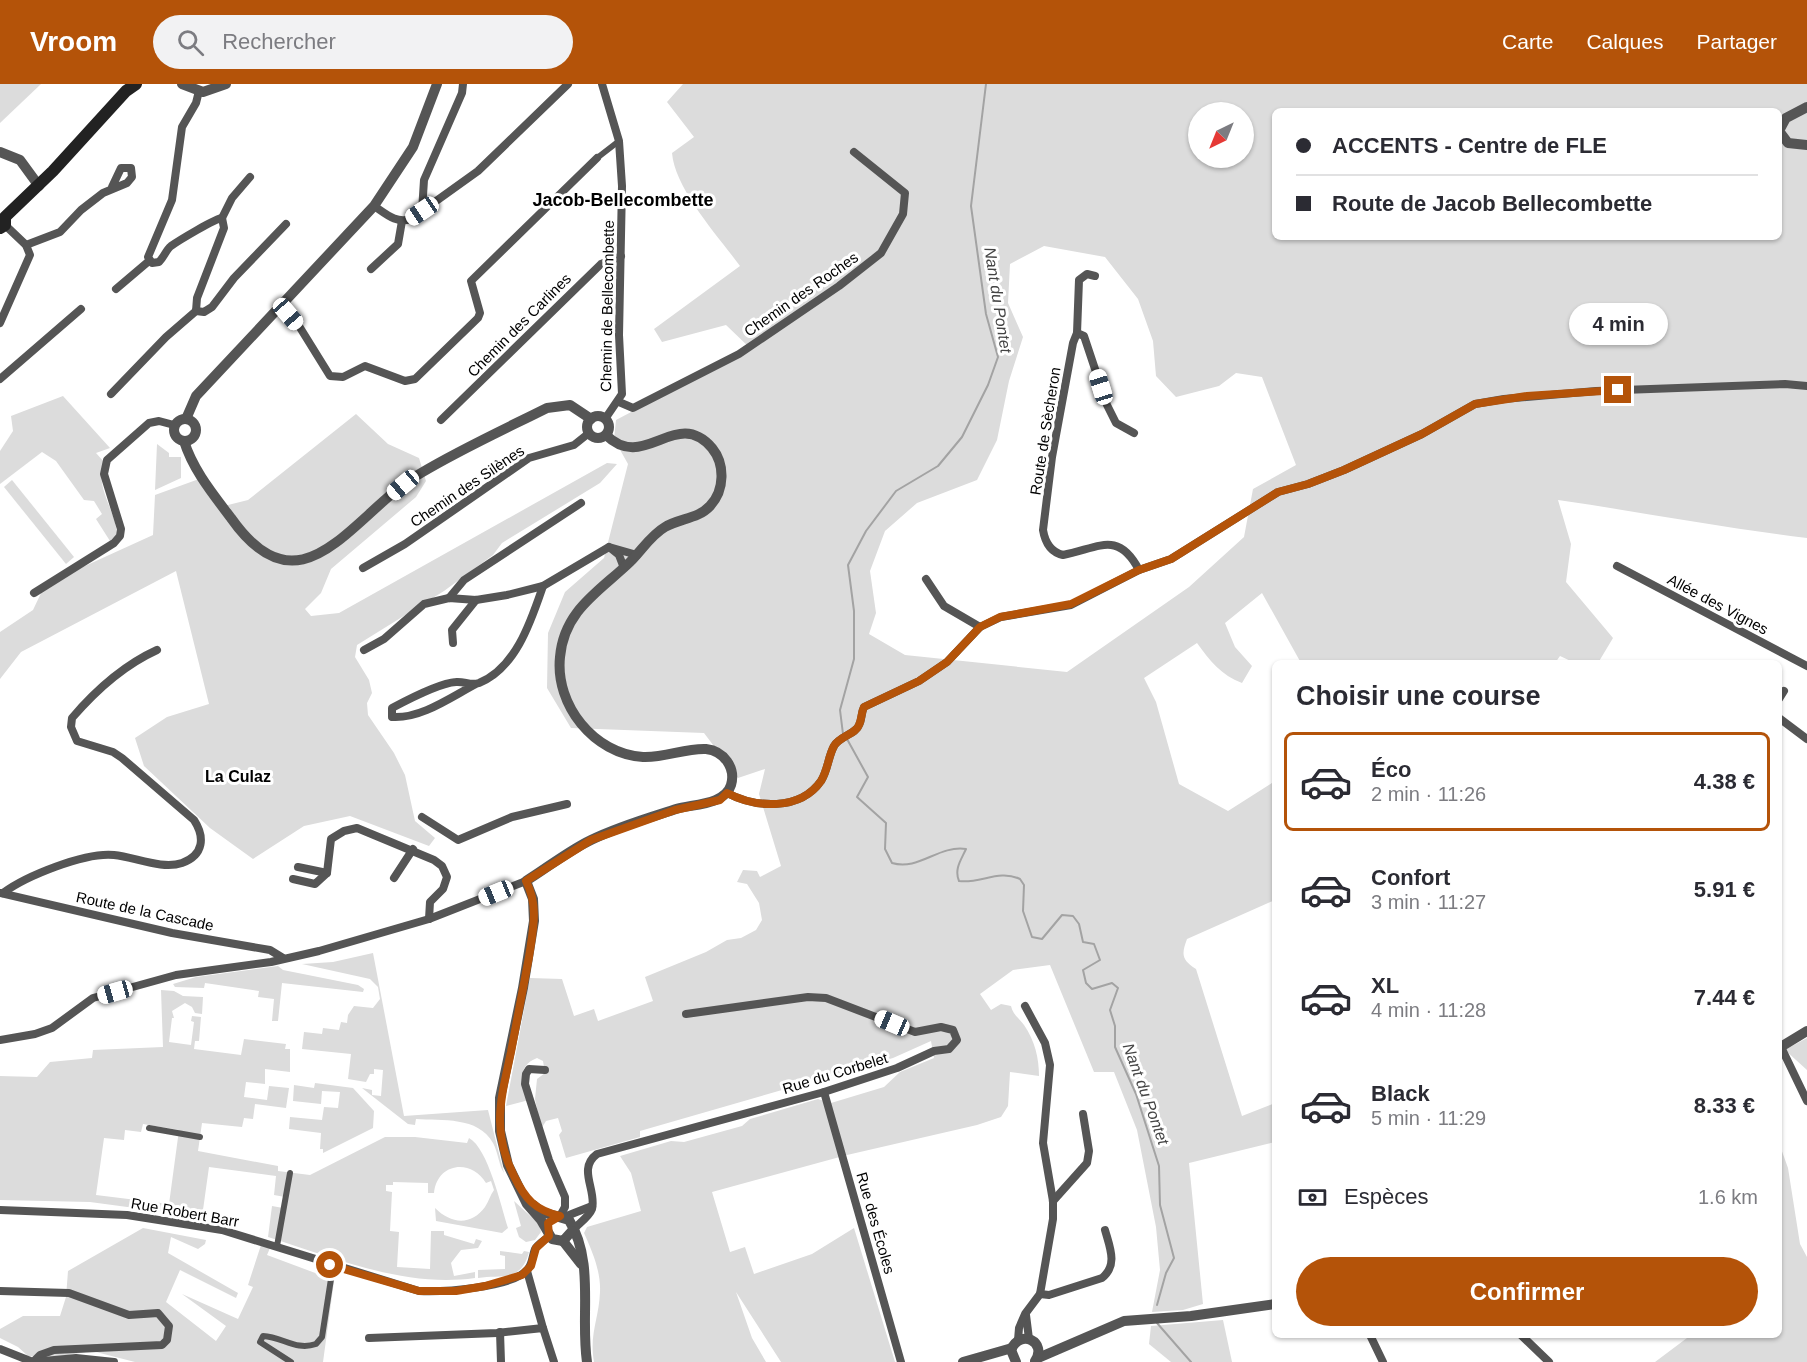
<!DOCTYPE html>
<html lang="fr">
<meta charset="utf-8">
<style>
:root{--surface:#fff;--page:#f2f2f3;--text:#2b2b33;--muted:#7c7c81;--line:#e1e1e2;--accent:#b45309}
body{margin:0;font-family:Helvetica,sans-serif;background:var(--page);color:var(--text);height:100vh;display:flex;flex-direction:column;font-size:22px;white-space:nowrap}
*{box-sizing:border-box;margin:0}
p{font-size:20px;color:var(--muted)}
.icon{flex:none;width:33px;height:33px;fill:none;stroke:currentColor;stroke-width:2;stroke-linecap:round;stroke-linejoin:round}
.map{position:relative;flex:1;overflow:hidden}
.sheet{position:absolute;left:1272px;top:576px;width:510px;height:678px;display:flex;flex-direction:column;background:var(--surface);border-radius:9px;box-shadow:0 2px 4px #0004}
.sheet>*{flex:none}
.top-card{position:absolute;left:1272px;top:24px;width:510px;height:132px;border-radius:9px;box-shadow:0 2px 4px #0004;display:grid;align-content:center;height:132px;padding:0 24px;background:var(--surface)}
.needle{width:39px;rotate:223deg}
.tools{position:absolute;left:1188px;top:18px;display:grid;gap:12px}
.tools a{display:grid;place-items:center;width:66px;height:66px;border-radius:50%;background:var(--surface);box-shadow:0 2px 4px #0004;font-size:30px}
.end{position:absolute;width:27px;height:27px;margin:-14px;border:8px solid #b45309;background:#fff;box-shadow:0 0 0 3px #fff}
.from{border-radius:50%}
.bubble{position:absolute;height:42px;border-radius:21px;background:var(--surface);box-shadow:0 2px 4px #0004;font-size:20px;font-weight:600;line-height:42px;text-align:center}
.car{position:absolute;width:18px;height:36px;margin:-18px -9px;border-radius:8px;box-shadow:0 0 4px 2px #0007;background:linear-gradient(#fff 24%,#345 0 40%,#fff 0 76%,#345 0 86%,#fff 0)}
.top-card b{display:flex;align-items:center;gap:21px;height:57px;font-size:22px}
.top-card b+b{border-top:2px solid var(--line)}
.top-card i{width:15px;height:15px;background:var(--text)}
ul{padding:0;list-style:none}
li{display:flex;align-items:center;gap:18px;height:99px;margin:0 12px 9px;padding:0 12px;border:3px solid transparent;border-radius:9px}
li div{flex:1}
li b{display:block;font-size:22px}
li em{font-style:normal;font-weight:600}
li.selected{border-color:var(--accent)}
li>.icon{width:54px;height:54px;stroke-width:1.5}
h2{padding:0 24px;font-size:27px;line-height:72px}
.pay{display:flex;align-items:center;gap:15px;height:66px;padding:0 24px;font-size:22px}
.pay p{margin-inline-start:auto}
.primary-button{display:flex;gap:12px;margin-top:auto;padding:12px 24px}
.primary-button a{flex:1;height:69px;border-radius:36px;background:var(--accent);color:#fff;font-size:24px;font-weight:600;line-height:69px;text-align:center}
header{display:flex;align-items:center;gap:36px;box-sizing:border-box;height:84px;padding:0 30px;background:var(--accent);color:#fff}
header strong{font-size:28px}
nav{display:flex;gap:33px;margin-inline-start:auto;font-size:21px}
.search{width:420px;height:54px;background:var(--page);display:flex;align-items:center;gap:15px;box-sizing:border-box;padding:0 21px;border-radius:33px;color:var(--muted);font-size:22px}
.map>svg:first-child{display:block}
.green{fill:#dcdcdc;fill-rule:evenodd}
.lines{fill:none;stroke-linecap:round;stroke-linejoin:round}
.stream{stroke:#a3a3a3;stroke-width:2}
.pedestrian{stroke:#555;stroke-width:6}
.minor{stroke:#555;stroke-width:8}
.tertiary{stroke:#555;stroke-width:10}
.secondary{stroke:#222;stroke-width:12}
.route{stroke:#b45309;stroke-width:8}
.labels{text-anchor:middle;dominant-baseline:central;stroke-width:6;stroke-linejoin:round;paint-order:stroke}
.street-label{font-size:15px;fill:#000;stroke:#fff}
.water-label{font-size:16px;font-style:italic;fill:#444;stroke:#fff}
.neighbourhood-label{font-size:16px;font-weight:bold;fill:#000;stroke:#fff}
.quarter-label{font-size:18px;font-weight:bold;fill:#000;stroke:#fff}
</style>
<header>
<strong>Vroom</strong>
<div class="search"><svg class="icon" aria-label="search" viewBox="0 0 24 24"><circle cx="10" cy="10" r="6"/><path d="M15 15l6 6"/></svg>Rechercher</div>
<nav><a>Carte</a><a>Calques</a><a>Partager</a></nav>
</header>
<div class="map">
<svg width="1807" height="1278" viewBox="0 0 1807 1278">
<rect width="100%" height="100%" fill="#fff"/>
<g class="green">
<path d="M0,0H41L0,39Z"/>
<path d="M683,0H1807V454C1723,444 1641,428 1558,416L1571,460L1566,498L1613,554L1598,579H1575L1560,572L1555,579H1301L1262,509L1225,539L1235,563L1252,582L1242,599C1221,591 1210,577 1197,559L1144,594L1156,618L1179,700L1228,727L1275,697V816L1187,855C1181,871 1182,876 1196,885L1242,1032L1275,1019V1058L1189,1079L1203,1220L1183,1226L1152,1228L1160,1186L1156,1143L1137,1046L1114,988H1094L1050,881L1013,886L980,910L991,926L1001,920L1011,922C1013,931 1019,934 1024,941C1035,957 1039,974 1039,992L1010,988L1008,1022L1001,1033L977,1041L847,1071L712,1108L730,1168L745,1163L754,1190L812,1170L854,1144L895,1278H781L736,1208L752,1254L766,1278H594C589,1250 599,1235 600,1208C601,1187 592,1167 584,1149L587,1143L641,1127L631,1089L620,1072L671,1057L684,1058L742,1042L750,1035L818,1015L831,1019L884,1003L900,988L934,974L931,957L893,974L640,1047V1053L566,1074L559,1051L562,1047L558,1034L546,1037L541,1045L535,1015L537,995L545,989L543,977L537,974C516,982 522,1000 529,1016L506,1022L530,894L562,895L574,932L594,925L598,937L653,917L645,893L706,868L727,856L741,854L756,846L762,836L759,819L747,800L737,798L743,786L757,787L760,793L781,782L759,710L765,685L738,694L704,649L571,644L547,604L548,549L565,508L604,474L628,380L614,355L616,336L751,265L726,241L662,258L654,245L740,182C718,152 675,105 672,69L694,53L667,18ZM1275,27H1779V153H1275ZM1198,28H1244V74H1198ZM1044,162L1105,173L1138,215L1153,257L1156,292L1176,313L1219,302L1236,289L1262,293L1296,381L1253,405L1244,453L1189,503L1067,588L905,571L869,550L876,529L870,487L885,447L917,419L977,396L997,356L1009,297L1023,253L1008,219L1010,180Z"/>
<path d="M63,312L110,364L96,369L104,378C94,403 116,426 117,451L110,457L96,435L102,430L94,417L84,416L56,377L42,368L0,400V367L13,347L11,332Z"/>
<path d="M356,330L388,360L419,374L426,397L416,413L331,485L321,509L305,525L311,532L339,529L607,379L617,380L600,399L502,459L493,471L444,507L357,561L355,573L369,596L372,609L367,619L368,631L394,669L405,691L415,737L435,754L429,762L350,732L304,742L253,775L210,744L144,682L135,654L167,633L209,620L176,487L21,568L0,595V548L33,526L42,507L74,487L153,451L155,411L199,395L220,423L248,416Z"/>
<path d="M157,360L169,369V373H181V394L155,406Z"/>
<path d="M12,396L74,473L66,480L4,403Z"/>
<path d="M373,869L404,1032L488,1026L504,1089C499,1082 498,1068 493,1059C478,1032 442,1037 416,1035L415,1041L408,1040L362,1004L372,1006V1011L381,1012L383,986L374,985V990H370L366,998L348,995L351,970L302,965L304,948L322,950L323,944L339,946L341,938L347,939L348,931L354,922L373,924L380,915L378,903L370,895L302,880L333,878Z"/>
<path d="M278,882L283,886L358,901L364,905L363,908L282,899L278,937H272L274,915L258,913L259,907L205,899L204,904L175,903L173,900L196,893Z"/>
<path d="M161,906L174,907L183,912L203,913L202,930L195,929L192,923L185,919L172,927L174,934H172L169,958L191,961L194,938L191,937L192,932L201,933L199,957H195L194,965L241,971L244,955L286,960L285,965H290V988L265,985V1000L246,998L244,1013L267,1016L269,1002L289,1004L286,1024L255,1020L253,1035L244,1034L242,1043L202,1039L198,1067L278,1082V1087L310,1091L385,1053H415L467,1059L469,1054C488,1064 501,1122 508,1144L502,1149L436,1137L435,1124C451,1140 471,1142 485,1123C489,1117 490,1111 494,1106L491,1097L486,1099C471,1074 437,1079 434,1109H428V1099L393,1098V1101H386V1107L392,1108L390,1147L399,1148L397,1183L430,1185L431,1147H444V1151L474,1160L476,1155L482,1157L478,1164L461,1166L451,1179L454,1192L475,1188V1194C405,1204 335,1174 268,1153L272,1122L283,1124L285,1113L274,1111L276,1092L209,1083L202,1133L90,1118L0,1116V992L37,993L50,978L92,974L93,966L163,963ZM143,1040L179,1046L169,1120L96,1111L104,1054L124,1056L125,1046L141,1048Z"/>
<path d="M1807,954V986L1785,966L1779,987V969Z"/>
<path d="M315,999L353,1004L374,1027L373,1044L323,1069V1065H320L321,1049L289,1045L290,1033L322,1036L324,1023L338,1024L340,1008L322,1007L321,1020L293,1017L294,1001L314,1004Z"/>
<path d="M1779,1059L1788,1084L1800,1160L1807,1173V1278H1655L1691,1251H1779Z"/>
<path d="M514,1117L539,1140L541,1148L535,1156L526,1158L519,1153L516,1144L521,1142Z"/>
<path d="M143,1144L206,1156L205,1160L198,1165L171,1153L168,1169L238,1209L236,1214L180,1186L166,1218L216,1257L226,1242L182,1210L238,1235L253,1203L248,1201L261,1161L270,1164L267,1171L326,1193L328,1187L335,1190L323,1278H135L92,1267L50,1274L28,1272L18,1263L0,1254V1245L23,1232H60L66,1213L68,1187Z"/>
<path d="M500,1167L522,1170L524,1167L529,1168C521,1199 501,1190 478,1194V1186L505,1185V1172L500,1171Z"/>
<path d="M1223,1236L1232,1278H1171L1149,1260L1151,1242Z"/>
</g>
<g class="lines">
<g class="stream">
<path d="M843,650L840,626L854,575V527L848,481L866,447L896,407L938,382L962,353L988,301L998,273L986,230L971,122L986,0"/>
<path d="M847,655L868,693L857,713L886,739L885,765L892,779C919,787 938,761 966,765C961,776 954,785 959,797C980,800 999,785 1020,795L1024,801L1023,827L1032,853L1042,855L1062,831L1073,832L1079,840L1083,858L1094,860L1100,876L1083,886L1086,899L1092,905L1112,899L1118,904L1110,926L1115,942V963L1136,1010L1159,1082L1160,1121L1174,1174L1166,1189L1157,1221"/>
<path d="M1157,1239L1191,1278"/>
</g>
<g class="pedestrian">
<path d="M597,74L619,57"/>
<path d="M149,1044L200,1053"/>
<path d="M277,1162L290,1089"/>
<path d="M291,1278L260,1258L263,1252C283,1253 296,1267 316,1260L322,1253L333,1182"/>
</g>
<g class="minor">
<path d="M602,0L619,57L622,102L619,251L622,310L605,335"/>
<path d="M374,122C386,130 396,140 411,135L478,87L568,0"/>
<path d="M422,127L424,96L462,9L463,0"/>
<path d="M222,134L232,114L250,93"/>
<path d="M26,161L60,148L81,126L103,109L127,99L132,93L131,84H121L112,103"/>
<path d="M371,185L398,160L402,137"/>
<path d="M116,205L149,177"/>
<path d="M282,223L299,242L330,292L343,293L365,282L405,297L415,295L478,234L480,229L471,197L597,74"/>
<path d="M196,227L197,214L224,144L222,134C216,134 178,157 171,162C166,166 164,173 159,178L152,179L148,173L172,116L182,43L196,19L199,7"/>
<path d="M196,227L204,228L212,223L234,194L286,140"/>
<path d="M0,239L30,171L26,161L5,141"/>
<path d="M1077,249L1079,196L1087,190L1095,192"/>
<path d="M0,295L81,225"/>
<path d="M111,310L166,253L196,227"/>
<path d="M619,318L633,324L739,270L839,202L881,169L903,130L905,109L854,68"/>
<path d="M441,336L601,180L621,172"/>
<path d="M1134,349L1116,339L1107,321L1084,252L1077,249L1073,259L1052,373L1043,446C1045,458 1050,468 1063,471C1099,464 1118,446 1139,486"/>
<path d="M609,463L619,471L624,484"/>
<path d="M1617,482L1807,582"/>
<path d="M363,484L405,460L529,374L574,361L589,349"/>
<path d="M926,495L944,522L980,543"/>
<path d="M34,509L114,459L120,452L121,445L104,390L107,376L149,339L159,337L174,341"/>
<path d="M449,514L464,496L581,419"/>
<path d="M453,559L452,546L476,516"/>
<path d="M364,566L384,555L424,520L449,514L476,516L507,511L543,502L609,463L637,471"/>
<path d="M476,600C451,613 421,635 392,633V624C407,616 439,599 456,598C464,597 471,602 479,599C516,584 531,537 543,502"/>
<path d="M1779,615L1784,607"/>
<path d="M1779,634L1807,655"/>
<path d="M727,709C756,724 800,727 821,697C828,686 828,673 834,662C840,652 856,650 859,641C862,636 861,629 864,623L919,597L947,578L980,543L1001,533L1071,521L1139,486L1171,475L1278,408L1308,400L1344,386L1422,350L1475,320L1504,315L1596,307L1785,300L1807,302"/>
<path d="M422,733L458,756L512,733L567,720"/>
<path d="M298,783L327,789"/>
<path d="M394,794L413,765"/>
<path d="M293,795L315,800L327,789L331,755L344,747L357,744L434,776L442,782L447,793L443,805L430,818L429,835"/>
<path d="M0,809L172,849L270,866L283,874"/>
<path d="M3,809C26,792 85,768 114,771C135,773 162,786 182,779C204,771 205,753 194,736L122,674L113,668L77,657L71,643L72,634C96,606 124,581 157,566"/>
<path d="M0,956L35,950L52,944L93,914L176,891L271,878L319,867L429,835L526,797"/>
<path d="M1781,963L1807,1017"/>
<path d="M545,986L529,985L526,990L525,1000L549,1076L565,1113V1123L560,1132"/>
<path d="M824,1008L901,1278"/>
<path d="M1053,1117L1087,1079L1089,1067L1083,1030"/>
<path d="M0,1126L127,1131L222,1146L419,1207C443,1208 511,1204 527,1186C533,1180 532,1172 535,1165C538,1160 545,1156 549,1152"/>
<path d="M564,1133L592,1122"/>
<path d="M572,1147C578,1140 589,1133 592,1125C597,1106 577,1085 597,1070L824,1008L897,984L934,967L949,965L957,956L953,946L941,943L915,948L826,914L808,913L686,930"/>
<path d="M527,1187L543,1244"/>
<path d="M0,1207L69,1209L129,1231L158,1229L169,1242L167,1256L162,1261L54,1266L40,1271L33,1278"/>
<path d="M1040,1210L1049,1211L1102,1194C1118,1181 1110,1164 1105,1146"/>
<path d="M1026,1231L1029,1255"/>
<path d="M500,1248L501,1278"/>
<path d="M1370,1251L1383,1278"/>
<path d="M1521,1251L1549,1278"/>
<path d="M369,1254L497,1249L543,1244L554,1278"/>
<path d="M1018,1256L1019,1244L1025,1230L1040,1210L1053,1135V1117L1043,1059L1050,981L1045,959L1025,922"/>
<path d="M0,1265L33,1278L76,1274L114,1278"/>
</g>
<g class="tertiary">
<path d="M182,0L203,8L226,0"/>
<path d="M1807,23L1786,34L1779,47L1788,59L1807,61"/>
<path d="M0,68L20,76L39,102"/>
<circle cx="598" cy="343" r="11"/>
<circle cx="185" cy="346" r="11"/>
<path d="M186,335L196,312L374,122L413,63L437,0"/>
<path d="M184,357C193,386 213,410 231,434C303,536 353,428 421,389C461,365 505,345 547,324L570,321L591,335"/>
<path d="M1779,964L1807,947"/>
<path d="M533,1121L542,1128L569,1136C595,1178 580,1232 587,1278"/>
<path d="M572,1147L563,1157L552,1155L541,1136L527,1120L508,1081L500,1047V1014L523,904L534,837L533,815L526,797C547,784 568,767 591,756C617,743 648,734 676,725C693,720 725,721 731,701C736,684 724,667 706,665C685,664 665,674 643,673C594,670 555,621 560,573C564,526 600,507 630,478C642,466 651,451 665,443C680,434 698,435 710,422C725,406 725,380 712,364C676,322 644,389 606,351"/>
<path d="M563,1157L581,1180"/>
<path d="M1038,1274L1124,1237L1191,1232L1275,1220"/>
<path d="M963,1278L1012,1264"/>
<path d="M1016,1278L1011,1266C1020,1244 1048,1258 1035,1277"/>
</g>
<path class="secondary" d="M0,144L5,141V133L53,87L126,7L136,0"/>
</g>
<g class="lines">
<path class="route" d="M330,1181L419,1207H456L485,1202L522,1191L531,1182L536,1164L549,1152L548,1139L560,1132C535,1126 525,1115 514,1092C491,1046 501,1015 511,968C517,936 523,905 529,873C533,846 539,822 526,797L591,756L675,726L720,716L727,709C756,724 800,727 821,697C828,686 828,673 834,662C840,652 856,650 859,641C862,635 861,629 864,623L919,597L947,578L980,543L1000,533L1071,520L1139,486L1171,475L1278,408L1308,400L1344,386L1422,350L1475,320L1527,312L1618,306"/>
</g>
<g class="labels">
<g class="street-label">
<text transform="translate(801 210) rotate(-35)">Chemin des Roches</text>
<text transform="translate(607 222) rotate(-89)">Chemin de Bellecombette</text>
<text transform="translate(519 241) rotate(-45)">Chemin des Carlines</text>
<text transform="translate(1045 347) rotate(-81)">Route de Sècheron</text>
<text transform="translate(467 402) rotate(-34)">Chemin des Silènes</text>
<text transform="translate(1718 520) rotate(28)">Allée des Vignes</text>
<text transform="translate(145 827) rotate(12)">Route de la Cascade</text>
<text transform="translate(835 989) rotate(-17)">Rue du Corbelet</text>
<text transform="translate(185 1128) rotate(10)">Rue Robert Barr</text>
<text transform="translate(876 1139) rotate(74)">Rue des Écoles</text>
</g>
<g class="water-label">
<text transform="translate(998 216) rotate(81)">Nant du Pontet</text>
<text transform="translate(1146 1010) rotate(70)">Nant du Pontet</text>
</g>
<g class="neighbourhood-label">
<text x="238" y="692">La Culaz</text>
</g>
<g class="quarter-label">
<text x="623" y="116">Jacob-Bellecombette</text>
</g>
</g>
</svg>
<div class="tools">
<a><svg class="needle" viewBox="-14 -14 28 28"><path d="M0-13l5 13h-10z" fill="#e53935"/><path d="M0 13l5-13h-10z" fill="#7c7c81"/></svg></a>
</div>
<i class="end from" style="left:330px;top:1181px"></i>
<i class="end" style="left:1618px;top:306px"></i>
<div class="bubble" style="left:1569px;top:219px;width:99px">4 min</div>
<i class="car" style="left:422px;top:127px;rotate:236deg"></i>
<i class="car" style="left:288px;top:230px;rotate:139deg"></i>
<i class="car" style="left:1101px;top:303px;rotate:343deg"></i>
<i class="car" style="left:403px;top:401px;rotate:230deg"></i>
<i class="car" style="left:496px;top:809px;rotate:248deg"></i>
<i class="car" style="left:115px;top:908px;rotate:254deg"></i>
<i class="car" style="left:892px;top:939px;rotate:293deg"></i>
<div class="top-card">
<b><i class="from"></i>ACCENTS - Centre de FLE</b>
<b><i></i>Route de Jacob Bellecombette</b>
</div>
<section class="sheet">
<h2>Choisir une course</h2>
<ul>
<li class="selected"><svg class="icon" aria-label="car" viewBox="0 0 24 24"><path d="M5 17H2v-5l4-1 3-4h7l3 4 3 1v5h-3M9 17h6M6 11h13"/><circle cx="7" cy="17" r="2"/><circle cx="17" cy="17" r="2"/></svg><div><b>Éco</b><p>2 min · 11:26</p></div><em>4.38 €</em></li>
<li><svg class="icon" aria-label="car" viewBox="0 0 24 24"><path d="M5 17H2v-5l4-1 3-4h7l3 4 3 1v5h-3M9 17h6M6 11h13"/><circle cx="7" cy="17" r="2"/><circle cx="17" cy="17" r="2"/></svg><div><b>Confort</b><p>3 min · 11:27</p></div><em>5.91 €</em></li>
<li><svg class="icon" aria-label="car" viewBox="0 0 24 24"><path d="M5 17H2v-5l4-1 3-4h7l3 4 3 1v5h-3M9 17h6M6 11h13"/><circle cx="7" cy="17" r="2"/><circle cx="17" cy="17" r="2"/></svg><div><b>XL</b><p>4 min · 11:28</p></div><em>7.44 €</em></li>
<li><svg class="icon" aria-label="car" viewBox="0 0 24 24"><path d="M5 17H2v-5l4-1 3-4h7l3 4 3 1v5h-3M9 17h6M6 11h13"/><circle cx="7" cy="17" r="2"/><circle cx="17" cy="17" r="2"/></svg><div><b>Black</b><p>5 min · 11:29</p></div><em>8.33 €</em></li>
</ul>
<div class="pay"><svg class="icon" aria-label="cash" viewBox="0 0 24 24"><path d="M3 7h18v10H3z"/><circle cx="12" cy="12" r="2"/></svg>Espèces<p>1.6 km</p></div>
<div class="primary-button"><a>Confirmer</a></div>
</section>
</div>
